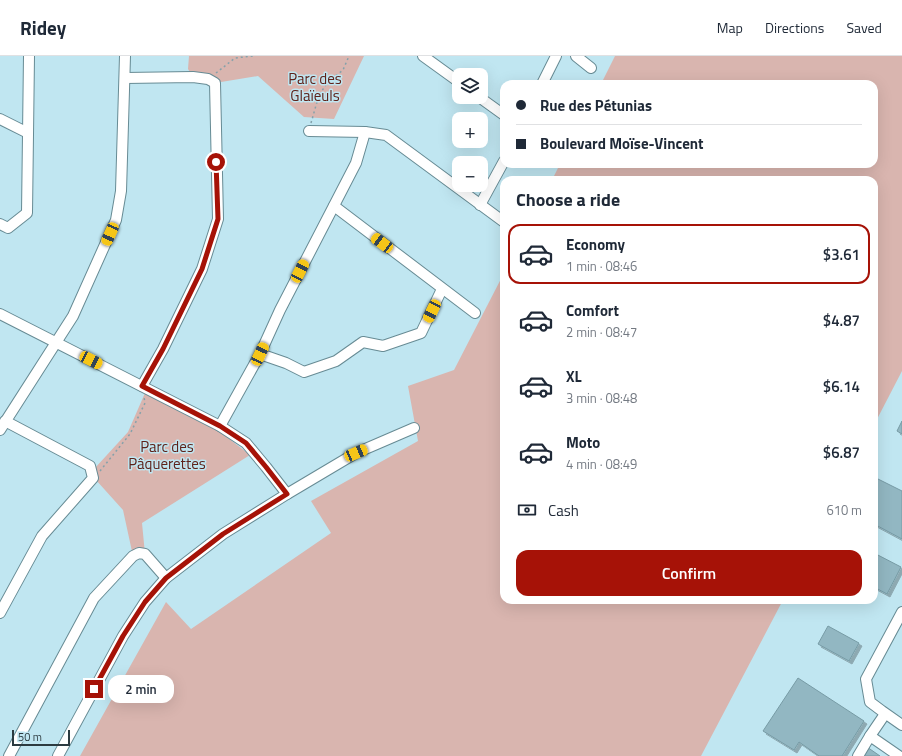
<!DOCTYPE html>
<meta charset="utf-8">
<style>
:root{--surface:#fff;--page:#f2f2f3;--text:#1f2937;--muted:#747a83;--line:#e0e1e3;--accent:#a61207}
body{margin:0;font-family:"Titillium Web",sans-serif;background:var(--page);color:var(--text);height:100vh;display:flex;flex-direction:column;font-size:15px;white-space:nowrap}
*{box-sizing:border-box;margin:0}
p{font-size:13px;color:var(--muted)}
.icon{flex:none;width:22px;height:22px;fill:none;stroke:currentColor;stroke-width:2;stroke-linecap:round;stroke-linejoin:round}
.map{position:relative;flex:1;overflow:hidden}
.details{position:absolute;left:500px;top:120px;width:378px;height:428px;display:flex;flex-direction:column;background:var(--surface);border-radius:12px;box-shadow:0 4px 16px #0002}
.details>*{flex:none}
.top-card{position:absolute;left:500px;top:24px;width:378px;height:88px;border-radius:12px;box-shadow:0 4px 16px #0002;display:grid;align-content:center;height:88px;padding:0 16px;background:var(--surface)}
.tools{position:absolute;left:452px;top:12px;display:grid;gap:8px}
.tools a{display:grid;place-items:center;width:36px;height:36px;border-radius:8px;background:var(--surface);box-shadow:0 4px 16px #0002;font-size:20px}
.scale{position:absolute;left:12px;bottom:10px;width:58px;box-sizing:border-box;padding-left:4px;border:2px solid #2c3b40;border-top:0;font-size:11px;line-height:14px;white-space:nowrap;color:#2c3b40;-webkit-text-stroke:3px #c0e6f1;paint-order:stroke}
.end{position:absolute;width:18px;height:18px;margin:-9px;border:5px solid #a61207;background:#fff;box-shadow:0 0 0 2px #fff}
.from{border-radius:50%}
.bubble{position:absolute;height:28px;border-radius:12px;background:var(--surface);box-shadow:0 4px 16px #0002;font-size:13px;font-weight:600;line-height:28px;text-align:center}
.car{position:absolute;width:12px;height:24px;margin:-12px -6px;border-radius:5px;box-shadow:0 0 3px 1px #0007;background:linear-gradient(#f5c518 24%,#345 0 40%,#f5c518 0 76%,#345 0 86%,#f5c518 0)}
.top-card b{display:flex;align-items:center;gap:14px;height:38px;font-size:15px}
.top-card b+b{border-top:1px solid var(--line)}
.top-card i{width:10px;height:10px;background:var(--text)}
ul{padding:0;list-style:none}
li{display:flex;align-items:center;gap:12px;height:60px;margin:0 8px 6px;padding:0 8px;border:2px solid transparent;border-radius:12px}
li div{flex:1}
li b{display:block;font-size:15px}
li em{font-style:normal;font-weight:600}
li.active{border-color:var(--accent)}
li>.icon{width:36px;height:36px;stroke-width:1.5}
h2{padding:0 16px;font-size:18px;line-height:48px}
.pay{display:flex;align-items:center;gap:10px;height:44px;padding:0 16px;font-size:15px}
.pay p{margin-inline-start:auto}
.cta{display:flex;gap:8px;margin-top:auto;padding:8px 16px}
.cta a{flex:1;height:46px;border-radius:12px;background:var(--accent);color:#fff;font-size:16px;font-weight:600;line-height:46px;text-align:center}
header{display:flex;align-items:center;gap:24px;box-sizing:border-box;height:56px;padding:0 20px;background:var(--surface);border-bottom:1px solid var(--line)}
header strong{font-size:19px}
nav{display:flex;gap:22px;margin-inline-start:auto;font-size:14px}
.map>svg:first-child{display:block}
.green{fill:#d9b5af}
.building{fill:#92b7c2;stroke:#779ba5;filter:url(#shadow)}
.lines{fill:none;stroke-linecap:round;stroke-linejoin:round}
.minor-casing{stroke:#678b94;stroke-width:12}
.path{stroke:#84a1aa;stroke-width:1.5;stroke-dasharray:2 3;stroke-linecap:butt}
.minor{stroke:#fff;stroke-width:10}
.route{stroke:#a61207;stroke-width:5}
.labels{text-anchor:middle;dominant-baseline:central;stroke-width:3;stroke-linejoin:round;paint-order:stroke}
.park-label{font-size:15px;fill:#5e221a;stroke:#c0e6f1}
</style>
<header>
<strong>Ridey</strong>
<nav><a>Map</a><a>Directions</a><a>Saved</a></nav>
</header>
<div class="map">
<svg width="902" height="700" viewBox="0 0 902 700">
<defs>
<filter id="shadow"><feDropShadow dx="3" dy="3" stdDeviation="0" flood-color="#0004"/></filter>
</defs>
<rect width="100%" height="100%" fill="#c0e6f1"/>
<g class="green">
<path d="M189,0H364L334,63L304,61L258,20L215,27L193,21L188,13Z"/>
<path d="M615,0H902V315L874,369V124H552L560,108H874V28H601Z"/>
<path d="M504,217V544H783L701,700H80L166,546L191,573L331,477L311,445L418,385L408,330L454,314Z"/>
<path d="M145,337L219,375L250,399L142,467L145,498L133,500L123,454L96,424L95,412L128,376Z"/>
</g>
<g class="building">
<path d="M902,365V378L897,375Z"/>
<path d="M874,421L902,435V483L874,468Z"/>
<path d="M874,497L901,511L887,538L874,531Z"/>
<path d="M828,570L859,587L849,605L818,588Z"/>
<path d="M798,622L864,665L842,700H819L799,686L794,694L763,675Z"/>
<path d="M867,691L880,700H862Z"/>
</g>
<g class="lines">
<g class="minor-casing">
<g id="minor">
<path d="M423,0L459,26"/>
<path d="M576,0L591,12"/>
<path d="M125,22L193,21L208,23L215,27L218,163L202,213L163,293L142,330"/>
<path d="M542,28L556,0"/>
<path d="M479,41L504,59"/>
<path d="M0,63L28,77"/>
<path d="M309,75L365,76L386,79L504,166"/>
<path d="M480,149L504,105"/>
<path d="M334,150L475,257"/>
<path d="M0,168L8,172L27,157L29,0"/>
<path d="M0,258L220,370L246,387L266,411L287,438"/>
<path d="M260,298L286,307L304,316L336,305L363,286L383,290L421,277L442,233"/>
<path d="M220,370L260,298L280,254L356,107L365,76"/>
<path d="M0,374L73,260L116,164L121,135L125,0"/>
<path d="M902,556L866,623L870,646L882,655L902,669"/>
<path d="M0,557L42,480L93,422L90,410L5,365"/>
<path d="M870,680L885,658"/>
<path d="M9,700L94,542L133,500L139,497L145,498L166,522"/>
<path d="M58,700L123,580L145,546L166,522L223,478L287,438L356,397L414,372"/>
<path d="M858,700L870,680L899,700"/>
</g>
</g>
<g class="path">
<path d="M216,17L235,2L253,0"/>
<path d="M311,67L319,39L328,26L343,14L349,0"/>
<path d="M100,415L130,378L145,347L144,341"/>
</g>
<use href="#minor" class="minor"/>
</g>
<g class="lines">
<path class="route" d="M94,633L123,580L145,546L166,522L223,478L287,438L266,411L246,387L220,370L142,330L163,293L202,213L218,163L216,106"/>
</g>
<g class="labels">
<g class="park-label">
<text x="315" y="22">Parc des<tspan x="315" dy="17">Glaïeuls</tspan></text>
<text x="167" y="390">Parc des<tspan x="167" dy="17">Pâquerettes</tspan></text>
</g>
</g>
</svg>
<div class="tools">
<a><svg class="icon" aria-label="layers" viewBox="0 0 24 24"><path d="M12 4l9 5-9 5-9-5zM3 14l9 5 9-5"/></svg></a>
<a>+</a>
<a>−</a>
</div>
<div class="scale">50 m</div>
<i class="end from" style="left:216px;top:106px"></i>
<i class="end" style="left:94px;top:633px"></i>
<div class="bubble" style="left:108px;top:619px;width:66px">2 min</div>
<i class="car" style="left:110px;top:178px;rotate:204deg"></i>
<i class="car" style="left:382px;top:187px;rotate:307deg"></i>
<i class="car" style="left:300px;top:215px;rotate:27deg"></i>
<i class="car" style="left:432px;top:255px;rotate:206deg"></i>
<i class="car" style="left:260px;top:298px;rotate:25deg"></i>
<i class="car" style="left:91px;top:304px;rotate:117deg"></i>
<i class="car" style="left:356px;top:397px;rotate:67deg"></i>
<div class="top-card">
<b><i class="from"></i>Rue des Pétunias</b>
<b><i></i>Boulevard Moïse-Vincent</b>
</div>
<section class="details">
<h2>Choose a ride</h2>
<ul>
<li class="active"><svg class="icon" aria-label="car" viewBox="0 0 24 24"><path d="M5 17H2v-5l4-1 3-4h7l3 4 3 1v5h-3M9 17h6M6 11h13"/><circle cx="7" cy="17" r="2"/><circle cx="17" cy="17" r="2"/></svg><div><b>Economy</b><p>1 min · 08:46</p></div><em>$3.61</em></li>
<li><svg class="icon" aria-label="car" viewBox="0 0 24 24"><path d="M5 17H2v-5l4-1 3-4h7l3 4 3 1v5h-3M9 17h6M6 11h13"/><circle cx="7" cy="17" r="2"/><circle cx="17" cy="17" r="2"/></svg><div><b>Comfort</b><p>2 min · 08:47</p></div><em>$4.87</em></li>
<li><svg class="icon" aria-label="car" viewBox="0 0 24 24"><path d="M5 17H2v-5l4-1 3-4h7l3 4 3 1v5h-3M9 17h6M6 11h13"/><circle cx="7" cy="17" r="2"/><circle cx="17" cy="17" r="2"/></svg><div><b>XL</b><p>3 min · 08:48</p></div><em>$6.14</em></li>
<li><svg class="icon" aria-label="car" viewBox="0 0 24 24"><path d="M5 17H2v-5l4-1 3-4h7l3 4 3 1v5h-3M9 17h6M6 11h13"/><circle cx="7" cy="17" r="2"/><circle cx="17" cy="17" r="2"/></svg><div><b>Moto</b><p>4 min · 08:49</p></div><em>$6.87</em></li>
</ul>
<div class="pay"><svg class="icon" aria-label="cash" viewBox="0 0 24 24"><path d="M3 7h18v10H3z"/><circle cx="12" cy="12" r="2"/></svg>Cash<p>610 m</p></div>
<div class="cta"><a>Confirm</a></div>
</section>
</div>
